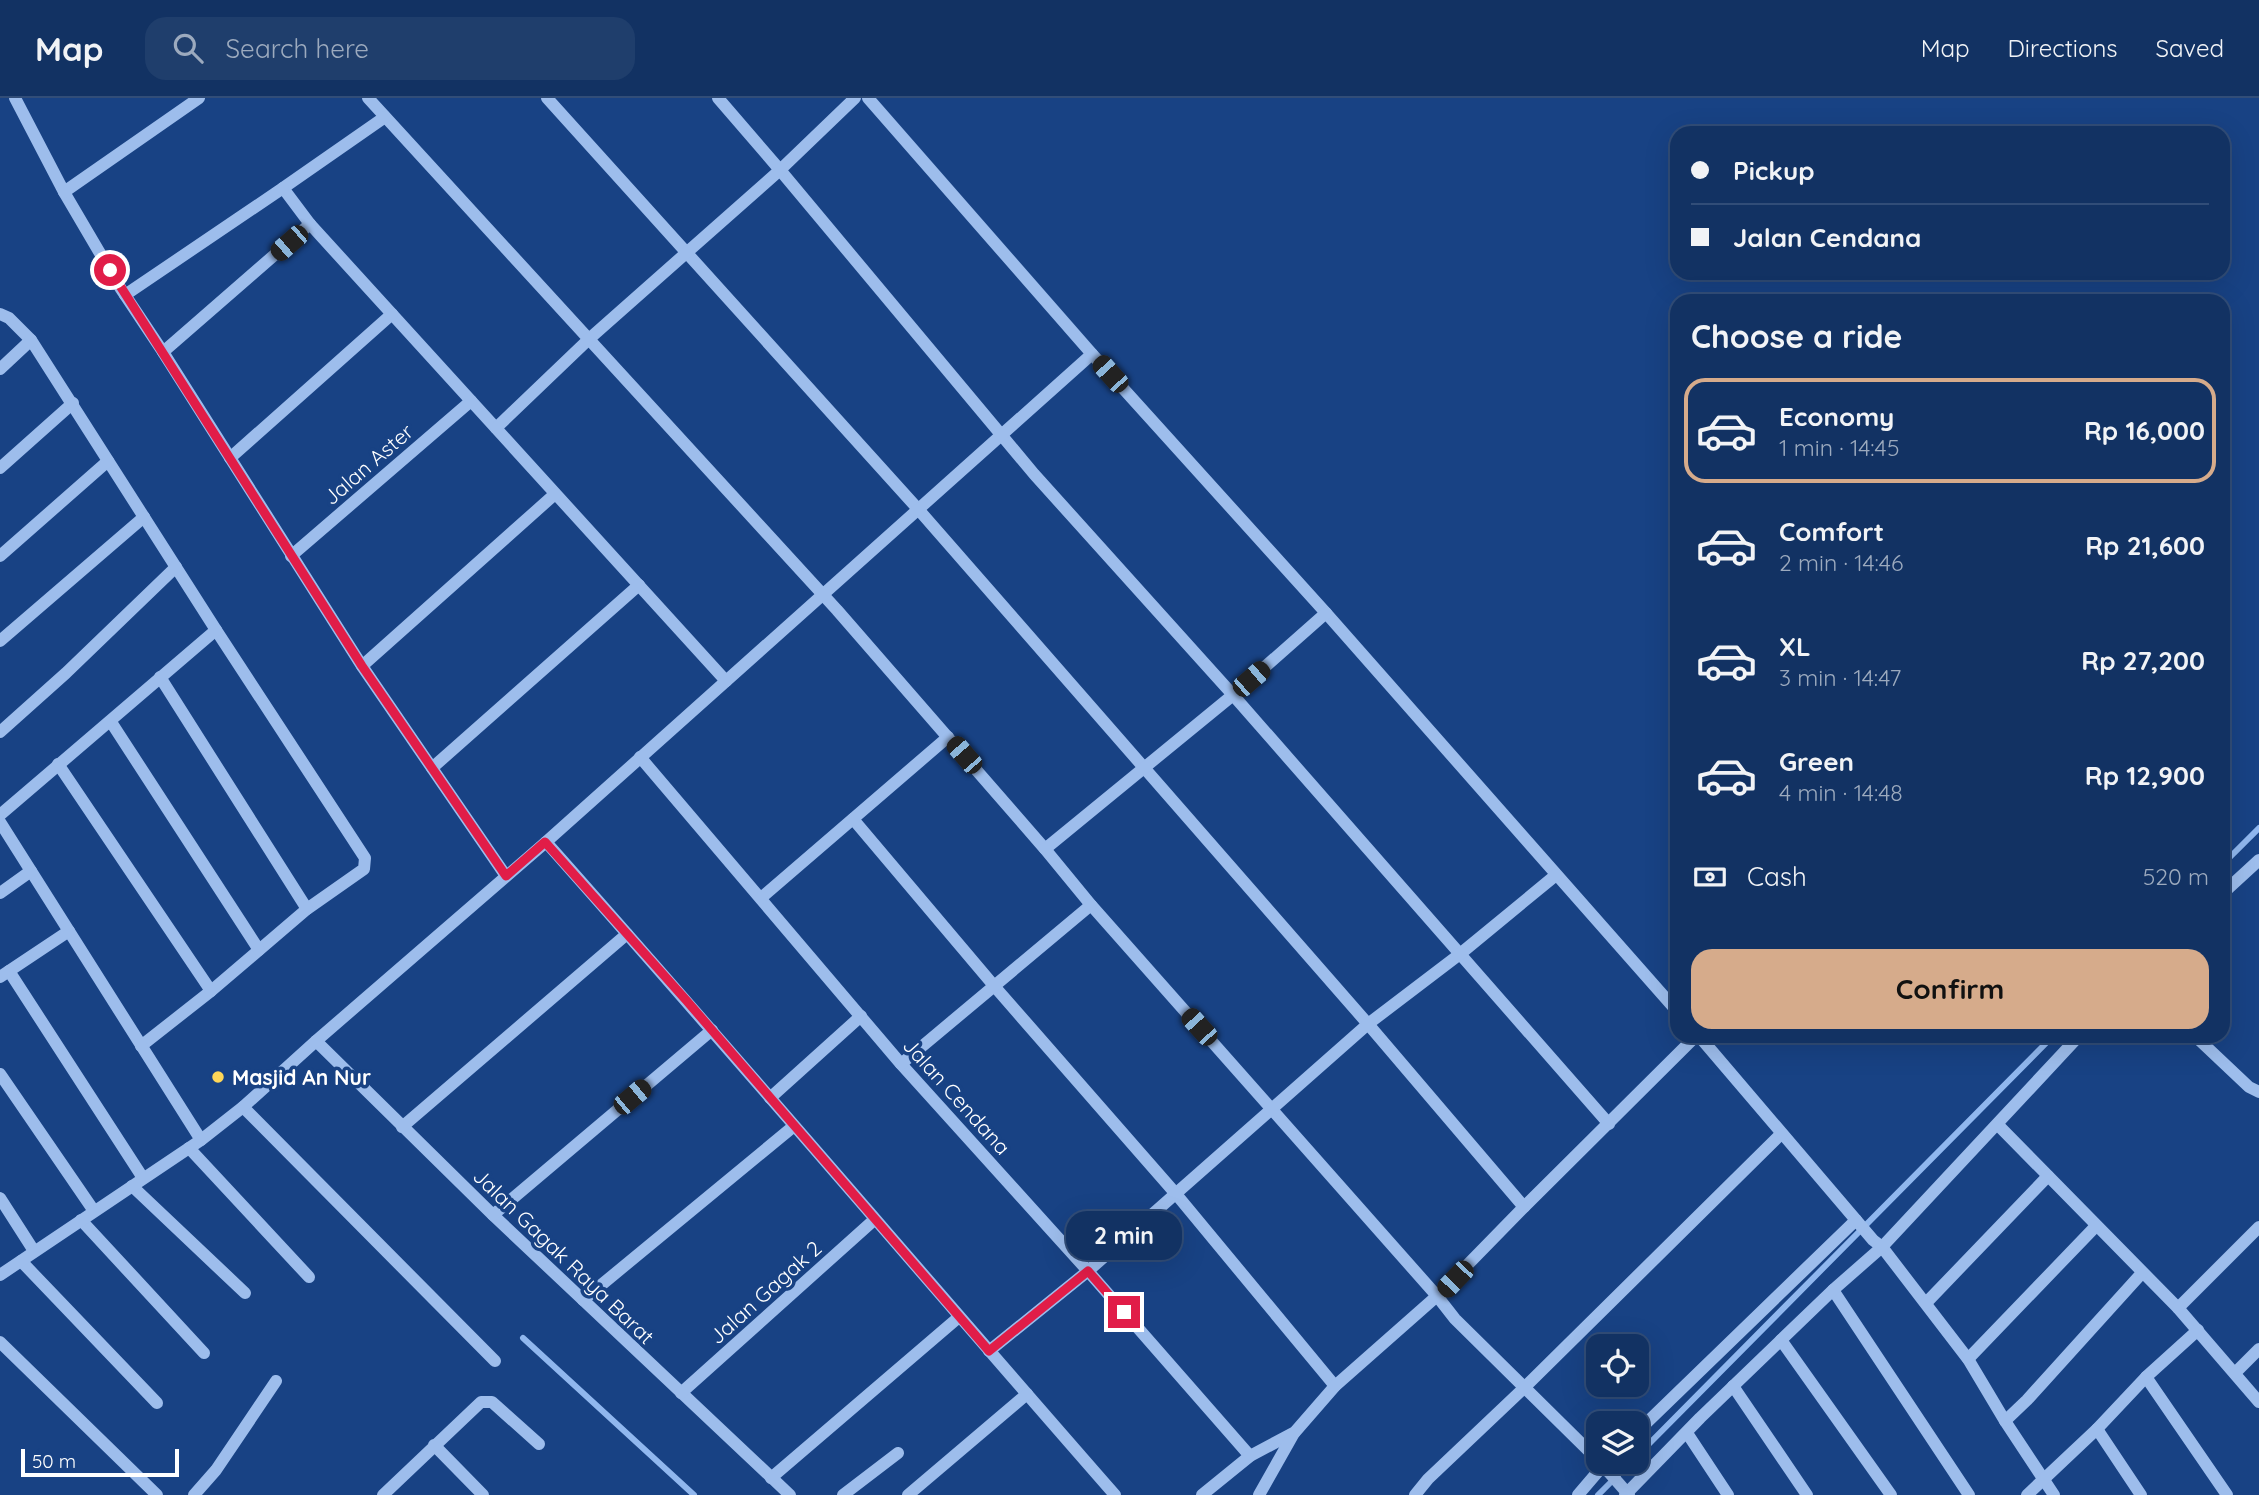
<!DOCTYPE html>
<meta charset="utf-8">
<style>
:root{--surface:#123263;--page:#1f3e6c;--text:#f1f3f6;--muted:#9caabe;--line:#314d78;--accent:#d6ab8b}
body{margin:0;font-family:Quicksand,sans-serif;background:var(--page);color:var(--text);height:100vh;display:flex;flex-direction:column;font-size:26px;white-space:nowrap}
*{box-sizing:border-box;margin:0}
p{font-size:23px;color:var(--muted)}
.icon{flex:none;width:38px;height:38px;fill:none;stroke:currentColor;stroke-width:2;stroke-linecap:round;stroke-linejoin:round}
.map{position:relative;flex:1;overflow:hidden}
.panel{position:absolute;left:1670px;top:196px;width:560px;height:749px;display:flex;flex-direction:column;background:var(--surface);border-radius:21px;box-shadow:0 7px 28px #0002,0 0 0 2px var(--line)}
.panel>*{flex:none}
.banner{position:absolute;left:1670px;top:28px;width:560px;height:154px;border-radius:21px;box-shadow:0 7px 28px #0002,0 0 0 2px var(--line);display:grid;align-content:center;height:154px;padding:0 21px;background:var(--surface)}
.controls{position:absolute;left:1586px;top:1236px;display:grid;gap:14px}
.controls a{display:grid;place-items:center;width:63px;height:63px;border-radius:14px;background:var(--surface);box-shadow:0 7px 28px #0002,0 0 0 2px var(--line);font-size:35px}
.scale{position:absolute;left:21px;bottom:18px;width:158px;box-sizing:border-box;padding-left:7px;border:4px solid #fff;border-top:0;font-size:19px;line-height:24px;white-space:nowrap;color:#fff;-webkit-text-stroke:5px #184284;paint-order:stroke}
.end{position:absolute;width:32px;height:32px;margin:-16px;border:9px solid #e11d48;background:#fff;box-shadow:0 0 0 4px #fff}
.from{border-radius:50%}
.bubble{position:absolute;height:49px;border-radius:21px;background:var(--surface);box-shadow:0 7px 28px #0002,0 0 0 2px var(--line);font-size:23px;font-weight:700;line-height:49px;text-align:center}
.car{position:absolute;width:21px;height:42px;margin:-21px -10px;border-radius:9px;box-shadow:0 0 5px 2px #0007;background:linear-gradient(#222 24%,#8ab4d8 0 40%,#222 0 76%,#8ab4d8 0 86%,#222 0)}
.banner b{display:flex;align-items:center;gap:24px;height:66px;font-size:26px}
.banner b+b{border-top:2px solid var(--line)}
.banner i{width:18px;height:18px;background:var(--text)}
ul{padding:0;list-style:none}
li{display:flex;align-items:center;gap:21px;height:105px;margin:0 14px 10px;padding:0 7px;border:4px solid transparent;border-radius:21px}
li div{flex:1}
li b{display:block;font-size:26px}
li em{font-style:normal;font-weight:700}
li.active{border-color:var(--accent)}
li>.icon{width:63px;height:63px;stroke-width:1.5}
h2{padding:0 21px;font-size:32px;line-height:84px}
.pay{display:flex;align-items:center;gap:18px;height:77px;padding:0 21px;font-size:26px}
.pay p{margin-inline-start:auto}
.cta{display:flex;gap:14px;margin-top:auto;padding:14px 21px}
.cta a{flex:1;height:80px;border-radius:21px;background:var(--accent);color:#111;font-size:28px;font-weight:700;line-height:80px;text-align:center}
header{display:flex;align-items:center;gap:42px;box-sizing:border-box;height:98px;padding:0 35px;background:var(--surface);border-bottom:2px solid var(--line)}
header strong{font-size:33px}
nav{display:flex;gap:38px;margin-inline-start:auto;font-size:24px}
.search{width:490px;height:63px;background:var(--page);display:flex;align-items:center;gap:18px;box-sizing:border-box;padding:0 24px;border-radius:21px;color:var(--muted);font-size:26px}
.map>svg:first-child{display:block}
.lines{fill:none;stroke-linecap:round;stroke-linejoin:round}
.stream{stroke:#90b7ee;stroke-width:6}
.minor{stroke:#9dbdec;stroke-width:12}
.route{stroke:#e11d48;stroke-width:9}
.poi-dot{fill:#ffd758;stroke:#184284;stroke-width:2.5}
.labels{text-anchor:middle;dominant-baseline:central;stroke-width:7;stroke-linejoin:round;paint-order:stroke}
.street-label{font-size:21px;fill:#fff;stroke:#184284}
.poi-label{font-size:21px;font-weight:bold;fill:#fff;stroke:#184284;text-anchor:start}
</style>
<header>
<strong>Map</strong>
<div class="search"><svg class="icon" aria-label="search" viewBox="0 0 24 24"><circle cx="10" cy="10" r="6"/><path d="M15 15l6 6"/></svg>Search here</div>
<nav><a>Map</a><a>Directions</a><a>Saved</a></nav>
</header>
<div class="map">
<svg width="2259" height="1397" viewBox="0 0 2259 1397">
<rect width="100%" height="100%" fill="#184284"/>
<g class="lines">
<g class="stream">
<path d="M2222,767L2259,730"/>
<path d="M523,1240L694,1397"/>
<path d="M1636,1359L2053,938"/>
<path d="M1598,1397L1632,1363"/>
</g>
<g class="minor">
<path d="M15,0L64,94L121,191L163,254L362,568L506,778"/>
<path d="M368,0L837,512L1045,751L1091,807L1437,1198L1455,1221L1598,1362"/>
<path d="M547,0L918,411L1368,926L1524,1109"/>
<path d="M718,0L780,72L1034,376L1233,597L1609,1026"/>
<path d="M868,0L1092,256L1326,515L1676,912"/>
<path d="M385,19L283,90L310,126L726,583"/>
<path d="M64,94L199,0"/>
<path d="M125,197L283,90"/>
<path d="M0,216L9,220L31,242L216,532L365,760L364,771L307,811L211,893L141,948"/>
<path d="M163,254L310,126"/>
<path d="M0,271L31,242"/>
<path d="M496,330L589,241L780,72L855,0"/>
<path d="M230,360L392,216"/>
<path d="M0,370L73,305"/>
<path d="M0,458L108,363"/>
<path d="M291,458L471,303"/>
<path d="M0,543L144,419"/>
<path d="M362,568L555,396"/>
<path d="M160,579L307,811"/>
<path d="M111,624L259,852"/>
<path d="M0,634L66,575L176,469"/>
<path d="M640,659L901,966L1088,1173L1250,1358"/>
<path d="M58,666L211,893"/>
<path d="M432,670L639,487"/>
<path d="M0,717L216,532"/>
<path d="M853,721L995,889L1176,1096L1335,1288"/>
<path d="M0,724L201,1042"/>
<path d="M546,744C738,960 925,1180 1115,1397"/>
<path d="M1045,751L1233,597L1326,515"/>
<path d="M0,795L31,773"/>
<path d="M2222,796L2259,762"/>
<path d="M761,800L948,639"/>
<path d="M9,873L143,1080"/>
<path d="M0,879L69,833"/>
<path d="M1699,938L1873,1142L1882,1149L1968,1261L2005,1323L2054,1397"/>
<path d="M2195,938L2249,989L2259,994"/>
<path d="M316,943L493,1117L790,1397"/>
<path d="M901,966L1091,807"/>
<path d="M0,976L94,1113"/>
<path d="M770,1000L861,918"/>
<path d="M243,1009L495,1263"/>
<path d="M1998,1027L2178,1210L2259,1304"/>
<path d="M402,1029L627,836"/>
<path d="M189,1050L309,1179"/>
<path d="M132,1088L245,1195"/>
<path d="M0,1100L34,1153"/>
<path d="M493,1117L712,932"/>
<path d="M81,1122L204,1255"/>
<path d="M21,1163L157,1305"/>
<path d="M0,1177L201,1042L243,1009L316,943L546,744L1092,256"/>
<path d="M1833,1192L1969,1397"/>
<path d="M583,1202L794,1028"/>
<path d="M1926,1205L2048,1078"/>
<path d="M2178,1210L2259,1129"/>
<path d="M1781,1242L1891,1397"/>
<path d="M0,1244L157,1397"/>
<path d="M989,1253L1088,1173L1368,926L1460,856L1556,777"/>
<path d="M1968,1261L2096,1128"/>
<path d="M2235,1275L2259,1251"/>
<path d="M2146,1279L2227,1397"/>
<path d="M1733,1288L1807,1397"/>
<path d="M681,1295L874,1122"/>
<path d="M2005,1323L2027,1302L2142,1175"/>
<path d="M2097,1331L2141,1397"/>
<path d="M1636,1335L1856,1122"/>
<path d="M1687,1335L1728,1397"/>
<path d="M434,1347L483,1397"/>
<path d="M1599,1363L1629,1397"/>
<path d="M771,1380L959,1219"/>
<path d="M194,1397L216,1372L276,1283"/>
<path d="M383,1397L481,1304H492L539,1346"/>
<path d="M843,1397L898,1355"/>
<path d="M908,1397L1027,1296"/>
<path d="M1202,1397L1250,1358L1295,1334L1335,1288L1437,1198L1524,1109L1696,938"/>
<path d="M1259,1397L1294,1335"/>
<path d="M1415,1397L1428,1381L1524,1290L1781,1036"/>
<path d="M1578,1397L1607,1363"/>
<path d="M1625,1397L1700,1320L1833,1192L1882,1149L2079,938"/>
<path d="M2027,1397L2097,1331L2146,1279L2198,1232"/>
</g>
</g>
<g class="lines">
<path class="route" d="M110,172L362,568L506,778L545,744L686,902L989,1253L1088,1173L1124,1214"/>
</g>
<circle class="poi-dot" cx="218" cy="979" r="7"/>
<g class="labels">
<g class="street-label">
<text transform="translate(368 366) rotate(-41)">Jalan Aster</text>
<text transform="translate(957 998) rotate(48)">Jalan Cendana</text>
<text transform="translate(564 1158) rotate(44)">Jalan Gagak Raya Barat</text>
<text transform="translate(765 1194) rotate(-42)">Jalan Gagak 2</text>
</g>
<g class="poi-label">
<text x="232" y="979">Masjid An Nur</text>
</g>
</g>
</svg>
<div class="controls">
<a><svg class="icon" aria-label="locate" viewBox="0 0 24 24"><circle cx="12" cy="12" r="6"/><path d="M12 2v4M12 18v4M2 12h4M18 12h4"/></svg></a>
<a><svg class="icon" aria-label="layers" viewBox="0 0 24 24"><path d="M12 4l9 5-9 5-9-5zM3 14l9 5 9-5"/></svg></a>
</div>
<div class="scale">50 m</div>
<i class="end from" style="left:110px;top:172px"></i>
<i class="end" style="left:1124px;top:1214px"></i>
<div class="bubble" style="left:1066px;top:1113px;width:116px">2 min</div>
<i class="car" style="left:289px;top:145px;rotate:229deg"></i>
<i class="car" style="left:1110px;top:276px;rotate:318deg"></i>
<i class="car" style="left:1251px;top:581px;rotate:49deg"></i>
<i class="car" style="left:964px;top:657px;rotate:319deg"></i>
<i class="car" style="left:1199px;top:929px;rotate:318deg"></i>
<i class="car" style="left:632px;top:999px;rotate:50deg"></i>
<i class="car" style="left:1455px;top:1181px;rotate:224deg"></i>
<div class="banner">
<b><i class="from"></i>Pickup</b>
<b><i></i>Jalan Cendana</b>
</div>
<section class="panel">
<h2>Choose a ride</h2>
<ul>
<li class="active"><svg class="icon" aria-label="car" viewBox="0 0 24 24"><path d="M5 17H2v-5l4-1 3-4h7l3 4 3 1v5h-3M9 17h6M6 11h13"/><circle cx="7" cy="17" r="2"/><circle cx="17" cy="17" r="2"/></svg><div><b>Economy</b><p>1 min · 14:45</p></div><em>Rp 16,000</em></li>
<li><svg class="icon" aria-label="car" viewBox="0 0 24 24"><path d="M5 17H2v-5l4-1 3-4h7l3 4 3 1v5h-3M9 17h6M6 11h13"/><circle cx="7" cy="17" r="2"/><circle cx="17" cy="17" r="2"/></svg><div><b>Comfort</b><p>2 min · 14:46</p></div><em>Rp 21,600</em></li>
<li><svg class="icon" aria-label="car" viewBox="0 0 24 24"><path d="M5 17H2v-5l4-1 3-4h7l3 4 3 1v5h-3M9 17h6M6 11h13"/><circle cx="7" cy="17" r="2"/><circle cx="17" cy="17" r="2"/></svg><div><b>XL</b><p>3 min · 14:47</p></div><em>Rp 27,200</em></li>
<li><svg class="icon" aria-label="car" viewBox="0 0 24 24"><path d="M5 17H2v-5l4-1 3-4h7l3 4 3 1v5h-3M9 17h6M6 11h13"/><circle cx="7" cy="17" r="2"/><circle cx="17" cy="17" r="2"/></svg><div><b>Green</b><p>4 min · 14:48</p></div><em>Rp 12,900</em></li>
</ul>
<div class="pay"><svg class="icon" aria-label="cash" viewBox="0 0 24 24"><path d="M3 7h18v10H3z"/><circle cx="12" cy="12" r="2"/></svg>Cash<p>520 m</p></div>
<div class="cta"><a>Confirm</a></div>
</section>
</div>
